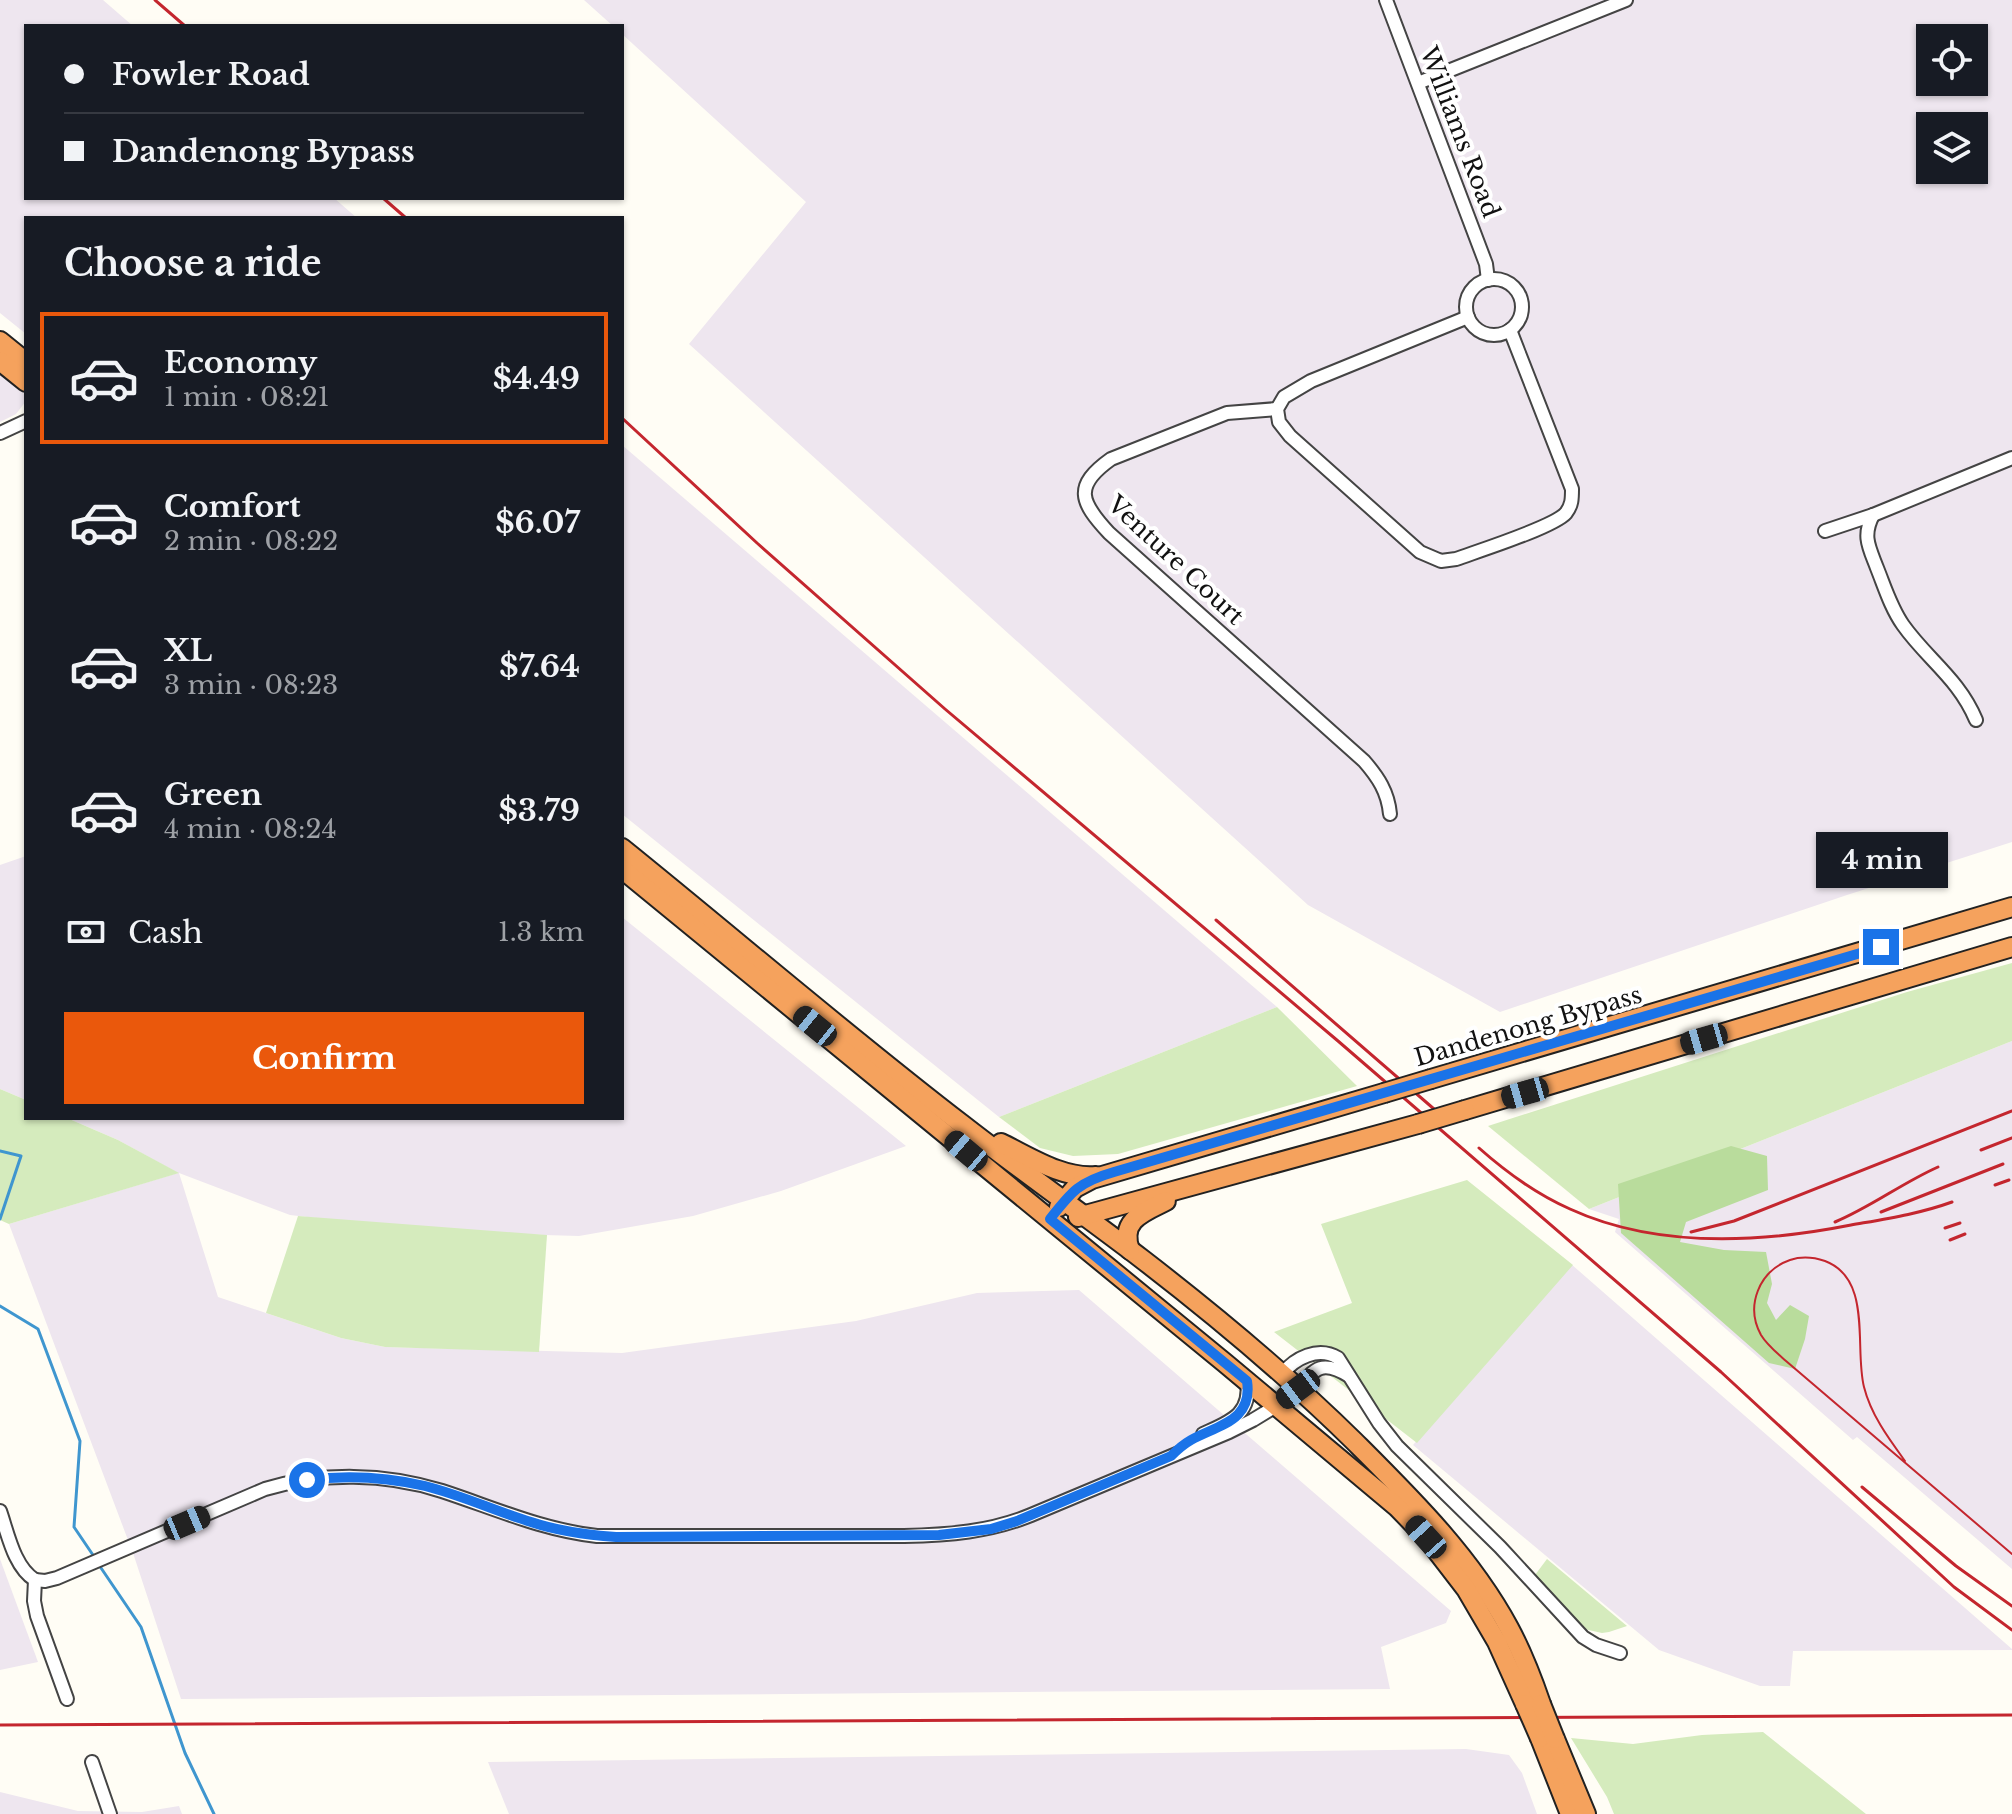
<!DOCTYPE html>
<meta charset="utf-8">
<style>
:root{--surface:#171b24;--page:#20242c;--text:#f1f3f6;--muted:#9ea1a6;--line:#363941;--accent:#ea580c}
body{margin:0;font-family:"Libre Baskerville",serif;background:var(--page);color:var(--text);height:100vh;display:flex;flex-direction:column;font-size:30px;white-space:nowrap}
*{box-sizing:border-box;margin:0}
p{font-size:26px;color:var(--muted)}
.icon{flex:none;width:44px;height:44px;fill:none;stroke:currentColor;stroke-width:2;stroke-linecap:round;stroke-linejoin:round}
.map{position:relative;flex:1;overflow:hidden}
.panel{position:absolute;left:24px;top:216px;width:600px;height:904px;display:flex;flex-direction:column;background:var(--surface);border-radius:0px;box-shadow:0 2px 6px #0004}
.panel>*{flex:none}
.banner{position:absolute;left:24px;top:24px;width:600px;height:176px;border-radius:0px;box-shadow:0 2px 6px #0004;display:grid;align-content:center;height:176px;padding:0 40px;background:var(--surface)}
.buttons{position:absolute;left:1916px;top:24px;display:grid;gap:16px}
.buttons a{display:grid;place-items:center;width:72px;height:72px;border-radius:0px;background:var(--surface);box-shadow:0 2px 6px #0004;font-size:40px}
.end{position:absolute;width:36px;height:36px;margin:-18px;border:10px solid #1a73e8;background:#fff;box-shadow:0 0 0 4px #fff}
.from{border-radius:50%}
.bubble{position:absolute;height:56px;border-radius:0px;background:var(--surface);box-shadow:0 2px 6px #0004;font-size:26px;font-weight:700;line-height:56px;text-align:center}
.car{position:absolute;width:24px;height:48px;margin:-24px -12px;border-radius:10px;box-shadow:0 0 6px 2px #0007;background:linear-gradient(#222 24%,#8ab4d8 0 40%,#222 0 76%,#8ab4d8 0 86%,#222 0)}
.banner b{display:flex;align-items:center;gap:28px;height:76px;font-size:30px}
.banner b+b{border-top:2px solid var(--line)}
.banner i{width:20px;height:20px;background:var(--text)}
ul{padding:0;list-style:none}
li{display:flex;align-items:center;gap:24px;height:132px;margin:0 16px 12px;padding:0 24px;border:4px solid transparent;border-radius:0px}
li div{flex:1}
li b{display:block;font-size:30px}
li em{font-style:normal;font-weight:700}
li.current{border-color:var(--accent)}
li>.icon{width:72px;height:72px;stroke-width:1.5}
h2{padding:0 40px;font-size:36px;line-height:96px}
.pay{display:flex;align-items:center;gap:20px;height:88px;padding:0 40px;font-size:30px}
.pay p{margin-inline-start:auto}
.cta{display:flex;gap:16px;margin-top:auto;padding:16px 40px}
.cta a{flex:1;height:92px;border-radius:0px;background:var(--accent);color:#fff;font-size:32px;font-weight:700;line-height:92px;text-align:center}
.map>svg:first-child{display:block}
.industrial{fill:#eee6ef;fill-rule:evenodd}
.green{fill:#d5ebbd}
.forest{fill:#b9dc9c}
.lines{fill:none;stroke-linecap:round;stroke-linejoin:round}
.stream{stroke:#3f96cf;stroke-width:3}
.minor-casing{stroke:#444;stroke-width:16}
.highway-casing{stroke:#222;stroke-width:22}
.minor{stroke:#fff;stroke-width:12}
.highway{stroke:#f5a25d;stroke-width:18}
.tram{stroke:#c4262e;stroke-width:2}
.rail{stroke:#c4262e;stroke-width:3}
.highway-bridge-casing{stroke:#222;stroke-width:22;stroke-linecap:butt}
.highway-bridge{stroke:#f5a25d;stroke-width:18}
.route{stroke:#1a73e8;stroke-width:10}
.labels{text-anchor:middle;dominant-baseline:central;stroke-width:8;stroke-linejoin:round;paint-order:stroke}
.street-label{font-size:24px;fill:#111;stroke:#fff}
</style>
<div class="map">
<svg width="2012" height="1814" viewBox="0 0 2012 1814">
<rect width="100%" height="100%" fill="#fffdf5"/>
<g class="industrial">
<path d="M0,0H103L133,26H26V198H334L357,218H26V334L0,313Z"/>
<path d="M584,0H2012V842L1847,895L1500,1012L1308,905L689,344L806,202L622,34V26H613ZM1930,38H1974V82H1930ZM1930,126H1974V170H1930Z"/>
<path d="M0,372L23,391L26,401L16,414L0,422Z"/>
<path d="M622,445L1277,1007L999,1117L622,814Z"/>
<path d="M26,856V1100L0,1089V865Z"/>
<path d="M622,917L906,1146L781,1191L693,1216L579,1236L510,1234L334,1220L290,1215L179,1173L218,1297L341,1338L385,1347L622,1353L856,1321L977,1293L1079,1290L1451,1611L1446,1623L1381,1647L1390,1689L181,1699L134,1556L9,1224L178,1173L118,1140L67,1118H622Z"/>
<path d="M2012,1041V1569L1857,1437L1853,1440L1615,1232L1619,1219L1589,1209Z"/>
<path d="M1571,1264L2012,1649V1650L1793,1651L1790,1686H1760L1659,1650L1413,1445Z"/>
<path d="M0,1559L38,1662L0,1670Z"/>
<path d="M1466,1749L1509,1755L1522,1773L1537,1814H509L488,1762Z"/>
<path d="M0,1792L78,1811L142,1812L179,1806L182,1814H0Z"/>
</g>
<g class="green">
<path d="M2012,963V1041L1589,1209L1488,1126L1907,992Z"/>
<path d="M1277,1007L1357,1086L1118,1154L1073,1156L1040,1148L999,1117Z"/>
<path d="M0,1089L26,1100V1118H67L118,1140L179,1173L9,1224L0,1220Z"/>
<path d="M1467,1180L1573,1265L1417,1443L1274,1332L1352,1303L1321,1224Z"/>
<path d="M298,1216L547,1235L539,1352L385,1347L341,1338L266,1313Z"/>
<path d="M1547,1559L1627,1626L1609,1632L1602,1633L1584,1629L1535,1575Z"/>
<path d="M1763,1732L1866,1814H1614L1607,1797L1571,1738L1633,1744L1702,1735Z"/>
</g>
<path class="forest" d="M1731,1146L1767,1156L1768,1190L1686,1222L1680,1242L1724,1250L1766,1252L1772,1284L1767,1303L1776,1320L1790,1305L1809,1316L1805,1339L1795,1369L1769,1363L1621,1233L1618,1184Z"/>
<g class="lines">
<g class="stream">
<path d="M0,1151L21,1156L0,1219"/>
<path d="M0,1306L38,1329L80,1441L74,1527L95,1558"/>
<path d="M99,1565L141,1627L185,1753L214,1814"/>
</g>
<g class="minor-casing">
<g id="minor">
<path d="M1386,0L1486,264L1488,280"/>
<path d="M1418,83L1626,0"/>
<circle cx="1494" cy="307" r="28"/>
<path d="M1468,317L1311,381L1284,397L1277,409L1279,422L1290,436L1420,552L1441,561L1456,559C1478,551 1554,527 1566,513C1572,505 1572,499 1572,489L1510,330"/>
<path d="M1277,409L1227,413L1111,459C1073,486 1080,502 1109,533L1364,761C1378,777 1388,792 1390,814"/>
<path d="M0,433L26,421"/>
<path d="M1873,515C1862,536 1869,547 1877,568C1885,588 1891,608 1903,625C1927,659 1959,679 1976,720"/>
<path d="M1825,531L1873,515L2012,458"/>
<path d="M1282,1374C1295,1358 1318,1346 1338,1358L1379,1423L1397,1446L1500,1547L1583,1637L1596,1645L1620,1653"/>
<path d="M1298,1389C1315,1367 1323,1360 1349,1376"/>
<path d="M1203,1434C1229,1422 1252,1415 1247,1381"/>
<path d="M0,1511C8,1534 14,1567 35,1580"/>
<path d="M35,1580L45,1581L57,1578L265,1489C322,1472 385,1473 442,1491C494,1508 542,1530 597,1536H904C948,1535 990,1532 1031,1515L1229,1432L1253,1420L1276,1406"/>
<path d="M35,1580L34,1601L37,1616L67,1699"/>
<path d="M92,1762L110,1814"/>
</g>
</g>
<g class="highway-casing">
<g id="highway">
<path d="M0,341L26,362"/>
<path d="M0,361L26,382"/>
<path d="M622,848C736,940 847,1036 963,1125C1022,1171 1083,1214 1142,1259C1216,1316 1288,1376 1355,1442C1412,1499 1470,1556 1509,1628C1522,1652 1532,1678 1541,1704"/>
<path d="M622,869L1225,1363L1397,1507L1426,1537L1466,1589L1497,1642L1525,1704"/>
<path d="M1431,1079L2012,907"/>
<path d="M1465,1110L2012,947"/>
<path d="M1001,1143C1030,1157 1063,1179 1096,1176"/>
<path d="M1059,1207L1075,1188L1092,1179L1384,1093"/>
<path d="M1078,1217L1418,1124"/>
<path d="M1130,1250C1119,1220 1144,1212 1166,1201"/>
<path d="M1540,1738L1570,1814"/>
<path d="M1555,1739L1586,1814"/>
</g>
</g>
<use href="#minor" class="minor"/>
<use href="#highway" class="highway"/>
<path class="tram" d="M1905,1461C1889,1439 1871,1415 1864,1387C1854,1348 1873,1279 1825,1261C1813,1257 1802,1256 1790,1260C1759,1271 1745,1306 1761,1335C1767,1345 1777,1353 1786,1361L2012,1554"/>
<g class="rail">
<path d="M155,0L185,26"/>
<path d="M383,198L406,218"/>
<path d="M622,418L757,543L945,709L1338,1041L1721,1372L1954,1587L2012,1630"/>
<path d="M1216,920L1449,1122"/>
<path d="M1479,1148C1506,1172 1536,1194 1570,1209C1657,1249 1760,1243 1851,1225C1885,1219 1919,1214 1952,1202"/>
<path d="M1981,1150L2012,1138"/>
<path d="M1995,1185L2009,1180"/>
<path d="M1881,1212L2003,1164"/>
<path d="M1835,1222C1871,1207 1902,1183 1938,1167"/>
<path d="M1945,1228L1960,1223"/>
<path d="M1691,1232L1734,1221L2012,1111"/>
<path d="M1950,1240L1965,1234"/>
<path d="M1862,1487L1956,1566L2012,1606"/>
<path d="M0,1725L2012,1715"/>
</g>
<g class="highway-bridge-casing">
<g id="highway-bridge">
<path d="M1384,1093L1431,1079"/>
<path d="M1418,1124L1465,1110"/>
<path d="M1525,1704L1540,1738"/>
<path d="M1541,1704L1555,1739"/>
</g>
</g>
<use href="#highway-bridge" class="highway-bridge"/>
</g>
<g class="lines">
<path class="route" d="M307,1480C346,1475 386,1477 425,1486C461,1495 495,1511 531,1522C558,1531 587,1535 616,1537L939,1535L991,1529L1017,1521L1171,1456C1177,1450 1184,1444 1191,1440C1218,1425 1253,1421 1247,1381L1050,1219C1072,1191 1079,1182 1114,1172L1881,947"/>
</g>
<g class="labels">
<g class="street-label">
<text transform="translate(1460 132) rotate(69)">Williams Road</text>
<text transform="translate(1176 560) rotate(43)">Venture Court</text>
<text transform="translate(1528 1026) rotate(-16)">Dandenong Bypass</text>
</g>
</g>
</svg>
<div class="buttons">
<a><svg class="icon" aria-label="locate" viewBox="0 0 24 24"><circle cx="12" cy="12" r="6"/><path d="M12 2v4M12 18v4M2 12h4M18 12h4"/></svg></a>
<a><svg class="icon" aria-label="layers" viewBox="0 0 24 24"><path d="M12 4l9 5-9 5-9-5zM3 14l9 5 9-5"/></svg></a>
</div>
<i class="end from" style="left:307px;top:1480px"></i>
<i class="end" style="left:1881px;top:947px"></i>
<div class="bubble" style="left:1816px;top:832px;width:132px">4 min</div>
<i class="car" style="left:815px;top:1026px;rotate:309deg"></i>
<i class="car" style="left:1704px;top:1039px;rotate:254deg"></i>
<i class="car" style="left:1525px;top:1093px;rotate:254deg"></i>
<i class="car" style="left:966px;top:1151px;rotate:310deg"></i>
<i class="car" style="left:1298px;top:1389px;rotate:233deg"></i>
<i class="car" style="left:187px;top:1523px;rotate:67deg"></i>
<i class="car" style="left:1426px;top:1537px;rotate:318deg"></i>
<div class="banner">
<b><i class="from"></i>Fowler Road</b>
<b><i></i>Dandenong Bypass</b>
</div>
<section class="panel">
<h2>Choose a ride</h2>
<ul>
<li class="current"><svg class="icon" aria-label="car" viewBox="0 0 24 24"><path d="M5 17H2v-5l4-1 3-4h7l3 4 3 1v5h-3M9 17h6M6 11h13"/><circle cx="7" cy="17" r="2"/><circle cx="17" cy="17" r="2"/></svg><div><b>Economy</b><p>1 min · 08:21</p></div><em>$4.49</em></li>
<li><svg class="icon" aria-label="car" viewBox="0 0 24 24"><path d="M5 17H2v-5l4-1 3-4h7l3 4 3 1v5h-3M9 17h6M6 11h13"/><circle cx="7" cy="17" r="2"/><circle cx="17" cy="17" r="2"/></svg><div><b>Comfort</b><p>2 min · 08:22</p></div><em>$6.07</em></li>
<li><svg class="icon" aria-label="car" viewBox="0 0 24 24"><path d="M5 17H2v-5l4-1 3-4h7l3 4 3 1v5h-3M9 17h6M6 11h13"/><circle cx="7" cy="17" r="2"/><circle cx="17" cy="17" r="2"/></svg><div><b>XL</b><p>3 min · 08:23</p></div><em>$7.64</em></li>
<li><svg class="icon" aria-label="car" viewBox="0 0 24 24"><path d="M5 17H2v-5l4-1 3-4h7l3 4 3 1v5h-3M9 17h6M6 11h13"/><circle cx="7" cy="17" r="2"/><circle cx="17" cy="17" r="2"/></svg><div><b>Green</b><p>4 min · 08:24</p></div><em>$3.79</em></li>
</ul>
<div class="pay"><svg class="icon" aria-label="cash" viewBox="0 0 24 24"><path d="M3 7h18v10H3z"/><circle cx="12" cy="12" r="2"/></svg>Cash<p>1.3 km</p></div>
<div class="cta"><a>Confirm</a></div>
</section>
</div>
